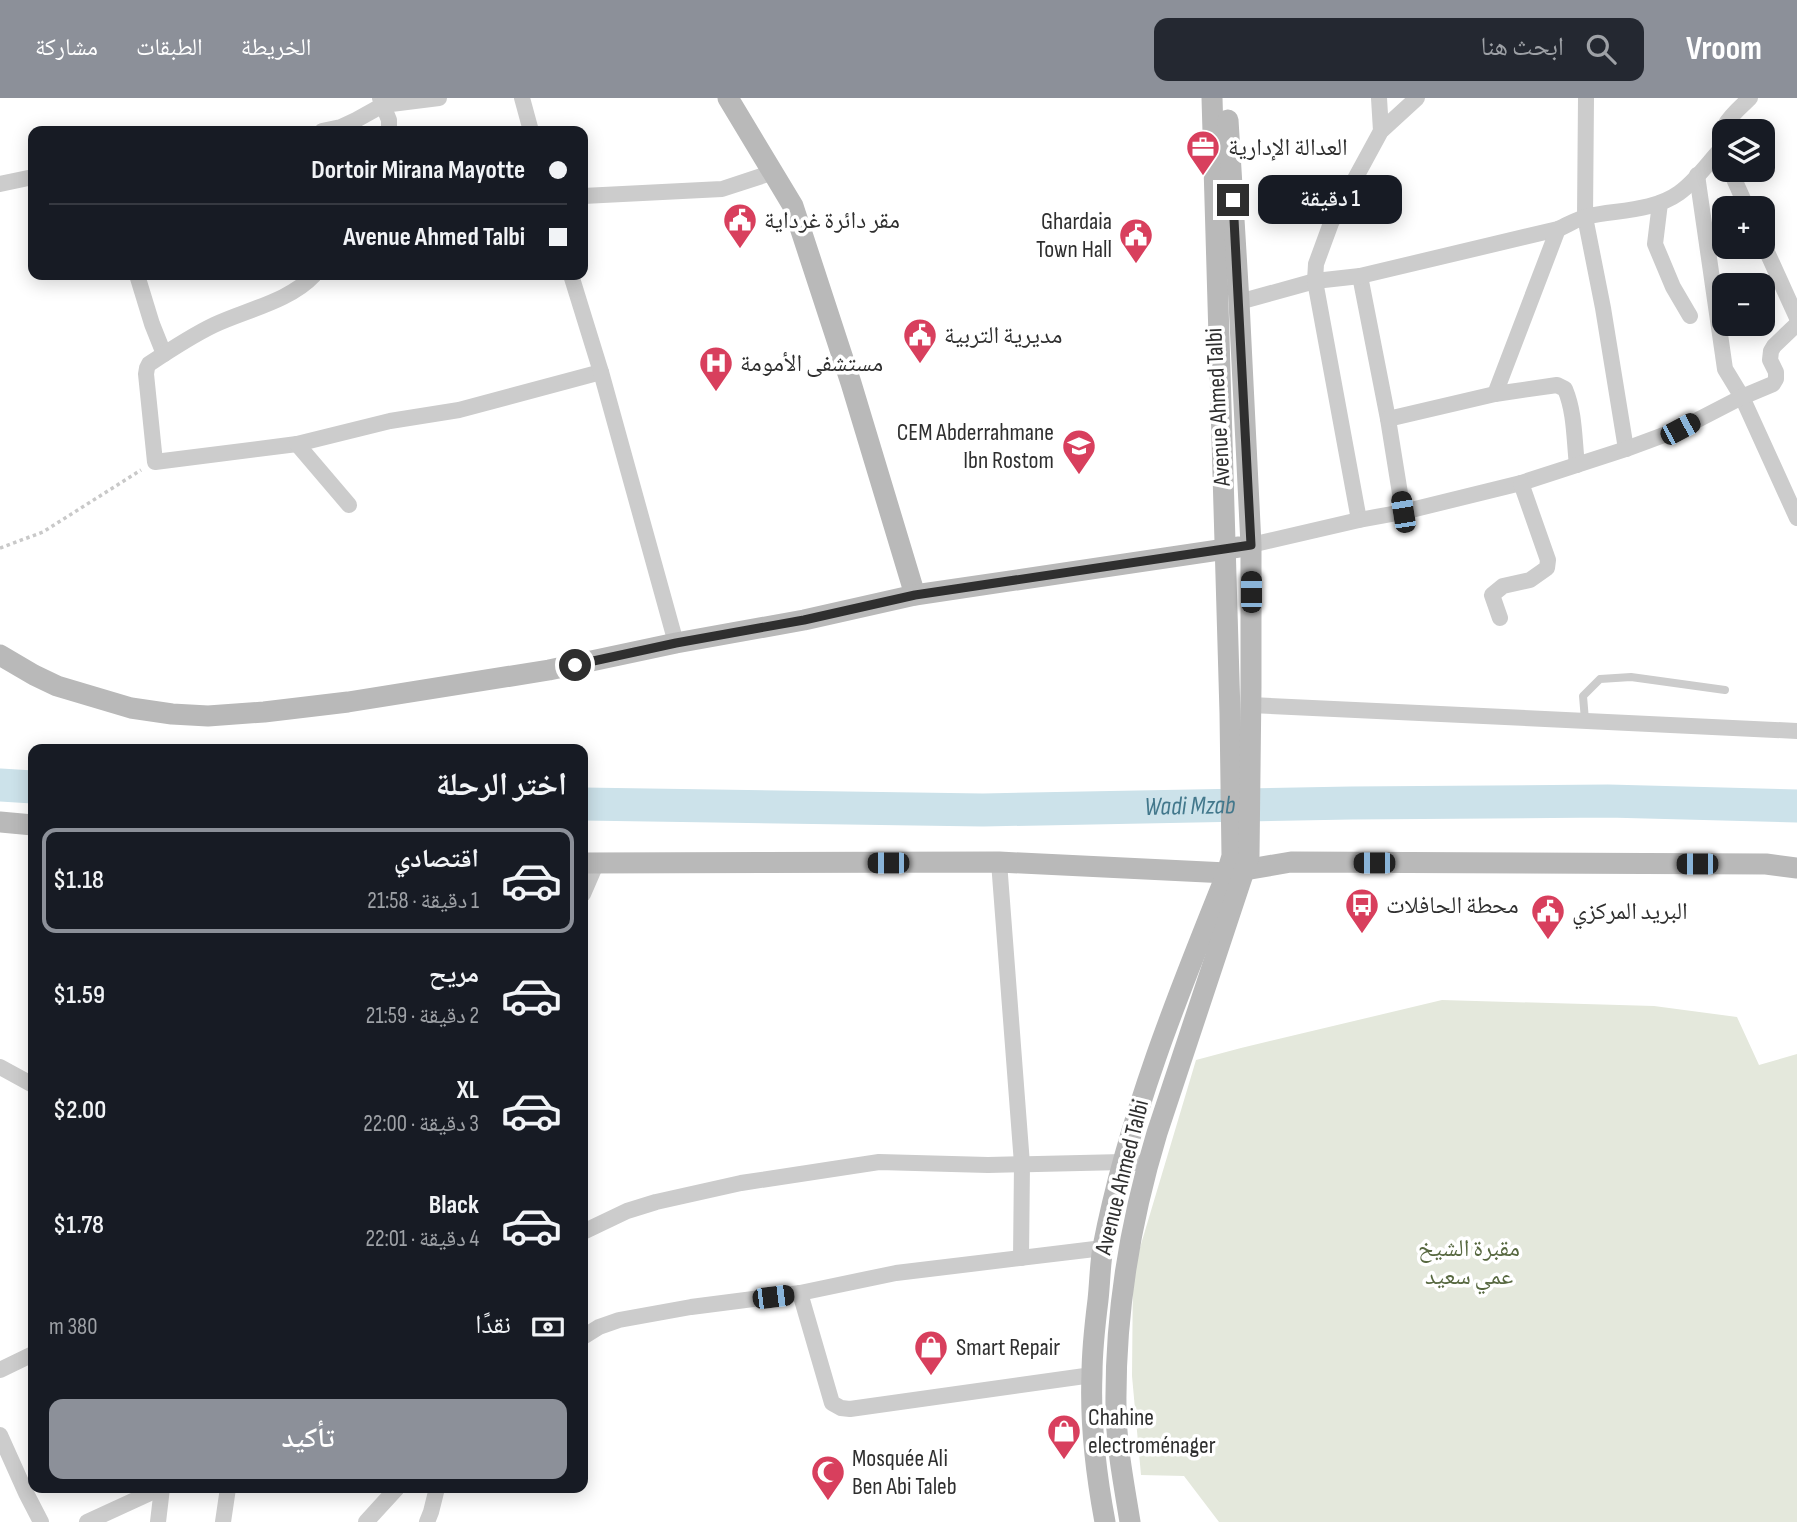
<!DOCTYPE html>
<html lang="ar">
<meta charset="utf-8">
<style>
:root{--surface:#171b24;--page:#242831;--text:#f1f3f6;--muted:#9ea1a6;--line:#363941;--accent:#8c9099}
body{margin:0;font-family:"Sofia Sans Condensed","Noto Naskh Arabic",sans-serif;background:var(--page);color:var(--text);direction:rtl;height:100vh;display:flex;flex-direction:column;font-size:26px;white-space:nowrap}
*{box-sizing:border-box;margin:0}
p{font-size:23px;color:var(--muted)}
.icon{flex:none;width:38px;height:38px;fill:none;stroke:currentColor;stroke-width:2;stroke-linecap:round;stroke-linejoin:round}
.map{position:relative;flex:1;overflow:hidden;direction:ltr}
.details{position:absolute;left:28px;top:646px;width:560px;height:749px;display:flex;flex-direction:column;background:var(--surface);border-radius:14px;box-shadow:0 4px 18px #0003;direction:rtl}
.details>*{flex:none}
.hud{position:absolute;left:28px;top:28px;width:560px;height:154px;border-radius:14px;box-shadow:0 4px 18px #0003;direction:rtl;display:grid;align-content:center;height:154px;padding:0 21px;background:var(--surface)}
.tools{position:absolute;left:1712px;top:21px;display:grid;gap:14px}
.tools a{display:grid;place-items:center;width:63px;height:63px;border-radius:14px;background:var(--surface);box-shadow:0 4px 18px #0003;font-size:35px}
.end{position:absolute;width:32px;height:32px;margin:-16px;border:9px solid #2f2f2f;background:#fff;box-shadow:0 0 0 4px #fff}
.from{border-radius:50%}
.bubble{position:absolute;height:49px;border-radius:14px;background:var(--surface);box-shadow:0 4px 18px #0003;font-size:23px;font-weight:600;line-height:49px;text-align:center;direction:rtl}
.car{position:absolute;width:21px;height:42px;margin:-21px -10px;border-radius:9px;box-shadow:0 0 5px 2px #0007;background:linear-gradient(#222 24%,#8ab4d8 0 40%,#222 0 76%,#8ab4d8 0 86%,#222 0)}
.hud b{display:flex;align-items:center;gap:24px;height:66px;font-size:26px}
.hud b+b{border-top:2px solid var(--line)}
.hud i{width:18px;height:18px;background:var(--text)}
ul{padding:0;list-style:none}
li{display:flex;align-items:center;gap:21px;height:105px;margin:0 14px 10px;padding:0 7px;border:4px solid transparent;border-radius:14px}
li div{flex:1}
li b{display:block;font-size:26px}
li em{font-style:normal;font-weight:600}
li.selected{border-color:var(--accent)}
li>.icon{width:63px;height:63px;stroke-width:1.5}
h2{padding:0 21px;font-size:32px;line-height:84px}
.pay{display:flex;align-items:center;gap:18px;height:77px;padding:0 21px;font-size:26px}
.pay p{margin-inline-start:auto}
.cta{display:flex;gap:14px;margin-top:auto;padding:14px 21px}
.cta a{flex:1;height:80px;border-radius:14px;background:var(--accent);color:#fff;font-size:28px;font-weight:600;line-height:80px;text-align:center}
header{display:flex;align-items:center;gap:42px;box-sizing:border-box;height:98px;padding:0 35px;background:var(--accent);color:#fff}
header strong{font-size:33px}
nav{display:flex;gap:38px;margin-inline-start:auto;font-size:24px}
.search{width:490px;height:63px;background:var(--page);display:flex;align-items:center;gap:18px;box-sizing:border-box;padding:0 24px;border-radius:14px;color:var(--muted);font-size:26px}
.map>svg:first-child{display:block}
.green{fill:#e4e8dc}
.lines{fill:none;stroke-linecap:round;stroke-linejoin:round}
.river{stroke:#cce2ea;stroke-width:33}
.path{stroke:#c9c9c9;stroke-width:3.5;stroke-dasharray:3.5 3.5;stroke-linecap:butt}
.lane{stroke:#ccc;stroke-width:8}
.street{stroke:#ccc;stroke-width:16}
.secondary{stroke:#b9b9b9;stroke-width:21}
.route{stroke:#2f2f2f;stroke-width:9}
.labels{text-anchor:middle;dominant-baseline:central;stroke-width:7;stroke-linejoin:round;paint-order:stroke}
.poi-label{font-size:24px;fill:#2f2f2f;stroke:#fff;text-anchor:start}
.street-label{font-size:24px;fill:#2f2f2f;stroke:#fff}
.park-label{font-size:24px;fill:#576840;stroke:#fff}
.water-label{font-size:26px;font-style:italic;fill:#43788c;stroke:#fff}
</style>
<header>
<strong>Vroom</strong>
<div class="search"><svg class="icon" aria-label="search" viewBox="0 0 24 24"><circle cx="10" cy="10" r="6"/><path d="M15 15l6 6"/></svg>ابحث هنا</div>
<nav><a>الخريطة</a><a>الطبقات</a><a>مشاركة</a></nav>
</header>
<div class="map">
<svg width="1797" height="1424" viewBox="0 0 1797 1424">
<rect width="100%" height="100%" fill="#fff"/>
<path class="green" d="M1442,902L1654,908L1737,919L1759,967L1797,956V1424H1219L1184,1378L1141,1377L1132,1278L1133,1173L1196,962L1241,950Z"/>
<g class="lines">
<g class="river">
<path d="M0,687L33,689"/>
<path id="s1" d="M583,706L983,712L1351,705L1608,703L1797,708"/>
</g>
<path class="path" d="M0,450L43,434L141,372"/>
<path class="lane" d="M1585,622L1583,598L1600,581L1631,579L1725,592"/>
<g class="street">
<path d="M380,0L389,22V33"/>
<path d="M522,0L531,33"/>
<path d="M1379,0L1381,33"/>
<path d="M1586,0L1585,119L1603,210L1626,351"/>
<path d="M322,33L341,29L356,22L383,7L439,0"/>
<path d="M1724,58C1712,32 1733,16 1750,0"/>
<path d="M1730,72L1747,110"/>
<path d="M1697,77L1725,271L1742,299L1797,420"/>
<path d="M0,86L33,79"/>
<path d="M583,98L722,91L774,74"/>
<path d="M1660,105L1655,146L1673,189L1690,218"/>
<path d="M1762,143L1797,220"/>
<path d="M137,177L152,226L164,256"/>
<path d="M314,177C290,203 246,212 214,227C191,238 170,252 149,266L147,270L146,276L155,364L297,346L390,323L459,312L601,274"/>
<path d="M571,177L601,274L676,545"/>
<path d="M1360,178L1388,321L1403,414"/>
<path d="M1239,204L1315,183L1360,178L1558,131C1568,127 1578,120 1589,118C1618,112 1654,113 1679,95C1695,84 1708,65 1721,51"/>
<path d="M1495,296L1558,131"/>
<path d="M1388,321L1495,296L1557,287L1565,291C1575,315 1574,341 1577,367"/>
<path d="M297,346L349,407"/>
<path d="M1359,422L1315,183L1316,166L1331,125L1381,33L1417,0"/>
<path d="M1251,447L1359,422L1403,414L1521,385L1626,351L1680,331L1742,299L1773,286L1776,281V274L1770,262L1771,253L1774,248L1797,226"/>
<path d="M1500,520L1492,497L1503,488L1530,482L1547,470L1548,462L1521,385"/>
<path d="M1251,607L1797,633"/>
<path d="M999,764L1022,1066L1021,1160"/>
<path d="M583,796L596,766"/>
<path d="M0,969L33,987"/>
<path d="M583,1134L627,1113L656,1104L741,1085L879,1064L988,1067L1123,1064L1148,1066"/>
<path d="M800,1195L832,1305L841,1310L850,1311L1092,1277"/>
<path d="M583,1239L599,1229L619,1222L691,1209L800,1195L896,1175L1103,1150"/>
<path d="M0,1272L33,1256"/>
<path d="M0,1337L26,1395L41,1424"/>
<path d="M87,1424L161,1390"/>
<path d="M158,1424L162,1390"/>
<path d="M223,1424L228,1390"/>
<path d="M366,1424L397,1390"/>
<path d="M427,1424L431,1414L437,1390"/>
</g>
<g class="secondary">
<path d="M728,0L793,108L851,285L915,497"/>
<path d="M0,557L34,577L57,588L131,610L172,616L208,618L264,614L348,604L549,572L676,545L804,522L915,497L1239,449"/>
<path d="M0,724L33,727"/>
<path d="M583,765L999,764L1227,775L1291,764L1766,766L1797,770"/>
<path d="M1105,1424C1096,1376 1090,1325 1092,1276C1092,1251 1095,1226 1098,1202C1100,1184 1100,1166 1103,1149C1128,1020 1178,896 1227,775L1232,758L1230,615L1212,0"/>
<path d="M1130,1424C1124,1386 1116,1347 1116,1308C1115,1215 1130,1124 1157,1035L1249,758L1251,588V447L1239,204L1228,22"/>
</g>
</g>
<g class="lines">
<path class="route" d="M575,567L676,545L804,522L915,497L1251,447L1233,102"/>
</g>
<defs>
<g id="office-pin" transform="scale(1.75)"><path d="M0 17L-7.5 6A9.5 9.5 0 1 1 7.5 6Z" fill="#d83f5d" stroke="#fff"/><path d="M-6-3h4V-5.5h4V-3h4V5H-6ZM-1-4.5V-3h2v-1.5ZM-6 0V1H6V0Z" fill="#fff"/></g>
<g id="civic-pin" transform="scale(1.75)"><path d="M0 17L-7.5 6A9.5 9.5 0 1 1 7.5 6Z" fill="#d83f5d" stroke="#fff"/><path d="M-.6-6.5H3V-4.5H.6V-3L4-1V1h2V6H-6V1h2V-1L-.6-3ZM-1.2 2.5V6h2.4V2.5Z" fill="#fff"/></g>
<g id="hospital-pin" transform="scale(1.75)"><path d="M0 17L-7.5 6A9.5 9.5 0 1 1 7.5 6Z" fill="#d83f5d" stroke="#fff"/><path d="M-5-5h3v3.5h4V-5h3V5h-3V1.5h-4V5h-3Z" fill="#fff"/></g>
<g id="school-pin" transform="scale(1.75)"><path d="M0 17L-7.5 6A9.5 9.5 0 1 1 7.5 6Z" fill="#d83f5d" stroke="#fff"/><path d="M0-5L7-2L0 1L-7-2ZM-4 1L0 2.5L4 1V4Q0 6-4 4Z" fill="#fff"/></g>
<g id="bus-pin" transform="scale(1.75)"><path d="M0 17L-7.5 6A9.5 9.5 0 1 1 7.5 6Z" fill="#d83f5d" stroke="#fff"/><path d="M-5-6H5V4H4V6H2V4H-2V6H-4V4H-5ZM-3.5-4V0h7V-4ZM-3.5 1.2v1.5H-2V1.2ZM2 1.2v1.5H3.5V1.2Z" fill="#fff"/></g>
<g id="shop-pin" transform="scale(1.75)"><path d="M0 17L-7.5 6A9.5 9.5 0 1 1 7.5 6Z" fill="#d83f5d" stroke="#fff"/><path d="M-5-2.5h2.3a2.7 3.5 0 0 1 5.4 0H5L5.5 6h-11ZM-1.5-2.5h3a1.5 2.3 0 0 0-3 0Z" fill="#fff"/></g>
<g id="mosque-pin" transform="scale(1.75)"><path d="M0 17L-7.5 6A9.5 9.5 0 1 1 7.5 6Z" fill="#d83f5d" stroke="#fff"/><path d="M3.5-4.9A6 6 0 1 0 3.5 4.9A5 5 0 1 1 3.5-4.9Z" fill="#fff"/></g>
</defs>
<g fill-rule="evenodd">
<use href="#office-pin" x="1203" y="49"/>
<use href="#civic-pin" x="740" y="122"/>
<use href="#civic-pin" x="1136" y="137"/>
<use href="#civic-pin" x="920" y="237"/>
<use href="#hospital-pin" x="716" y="265"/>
<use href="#school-pin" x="1079" y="348"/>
<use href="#bus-pin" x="1362" y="807"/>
<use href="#civic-pin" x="1548" y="813"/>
<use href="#shop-pin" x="931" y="1249"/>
<use href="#shop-pin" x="1064" y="1333"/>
<use href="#mosque-pin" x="828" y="1374"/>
</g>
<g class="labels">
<g class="poi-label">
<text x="1228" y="49">العدالة الإدارية</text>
<text x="764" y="122">مقر دائرة غرداية</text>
<text x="1112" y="123" text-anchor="end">Ghardaia<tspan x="1112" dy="28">Town Hall</tspan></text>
<text x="944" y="237">مديرية التربية</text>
<text x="740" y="265">مستشفى الأمومة</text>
<text x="1054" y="334" text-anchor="end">CEM Abderrahmane<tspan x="1054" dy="28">Ibn Rostom</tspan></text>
<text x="1386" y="807">محطة الحافلات</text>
<text x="1572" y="813">البريد المركزي</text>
<text x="956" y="1249">Smart Repair</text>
<text x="1088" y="1319">Chahine<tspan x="1088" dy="28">electroménager</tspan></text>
<text x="852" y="1360">Mosquée Ali<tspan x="852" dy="28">Ben Abi Taleb</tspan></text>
</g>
<g class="street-label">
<text transform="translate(1218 309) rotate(-93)">Avenue Ahmed Talbi</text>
<text transform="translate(1122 1079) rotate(-76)">Avenue Ahmed Talbi</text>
</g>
<g class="park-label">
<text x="1469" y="1150">مقبرة الشيخ<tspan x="1469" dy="28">عمي سعيد</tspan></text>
</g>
<g class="water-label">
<text stroke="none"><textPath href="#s1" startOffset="607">Wadi Mzab</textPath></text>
</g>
</g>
</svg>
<div class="tools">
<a><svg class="icon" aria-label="layers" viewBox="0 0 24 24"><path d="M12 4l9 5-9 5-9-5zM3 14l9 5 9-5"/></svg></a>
<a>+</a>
<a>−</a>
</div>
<i class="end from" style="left:575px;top:567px"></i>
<i class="end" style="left:1233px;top:102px"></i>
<div class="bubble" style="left:1258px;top:77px;width:144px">1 دقيقة</div>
<i class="car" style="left:1680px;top:331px;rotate:62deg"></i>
<i class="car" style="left:1403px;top:414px;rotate:351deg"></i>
<i class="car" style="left:1251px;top:494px;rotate:0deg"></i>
<i class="car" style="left:888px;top:765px;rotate:270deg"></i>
<i class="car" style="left:1374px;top:765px;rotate:270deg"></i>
<i class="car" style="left:1697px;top:766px;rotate:270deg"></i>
<i class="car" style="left:773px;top:1199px;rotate:83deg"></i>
<div class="hud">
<b><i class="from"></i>Dortoir Mirana Mayotte</b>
<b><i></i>Avenue Ahmed Talbi</b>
</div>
<section class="details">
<h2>اختر الرحلة</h2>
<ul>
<li class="selected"><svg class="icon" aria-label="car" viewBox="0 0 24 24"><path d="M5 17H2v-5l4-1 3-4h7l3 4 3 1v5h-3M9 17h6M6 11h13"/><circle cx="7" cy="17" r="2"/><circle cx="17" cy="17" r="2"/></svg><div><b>اقتصادي</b><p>1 دقيقة · 21:58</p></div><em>$1.18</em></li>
<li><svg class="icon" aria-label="car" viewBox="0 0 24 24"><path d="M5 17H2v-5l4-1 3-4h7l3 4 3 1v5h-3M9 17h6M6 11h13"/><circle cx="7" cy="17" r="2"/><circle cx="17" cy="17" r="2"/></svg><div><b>مريح</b><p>2 دقيقة · 21:59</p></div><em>$1.59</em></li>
<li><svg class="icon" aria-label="car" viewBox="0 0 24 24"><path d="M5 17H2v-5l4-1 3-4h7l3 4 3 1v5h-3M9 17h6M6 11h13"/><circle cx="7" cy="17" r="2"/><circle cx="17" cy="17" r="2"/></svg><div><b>XL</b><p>3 دقيقة · 22:00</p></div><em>$2.00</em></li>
<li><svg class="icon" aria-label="car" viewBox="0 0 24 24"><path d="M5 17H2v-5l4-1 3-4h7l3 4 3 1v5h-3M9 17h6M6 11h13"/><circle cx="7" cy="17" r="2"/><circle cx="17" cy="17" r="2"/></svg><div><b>Black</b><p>4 دقيقة · 22:01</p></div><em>$1.78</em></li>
</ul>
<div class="pay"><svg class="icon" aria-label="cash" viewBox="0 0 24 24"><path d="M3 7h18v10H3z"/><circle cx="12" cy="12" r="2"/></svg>نقدًا<p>380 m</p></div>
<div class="cta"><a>تأكيد</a></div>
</section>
</div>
